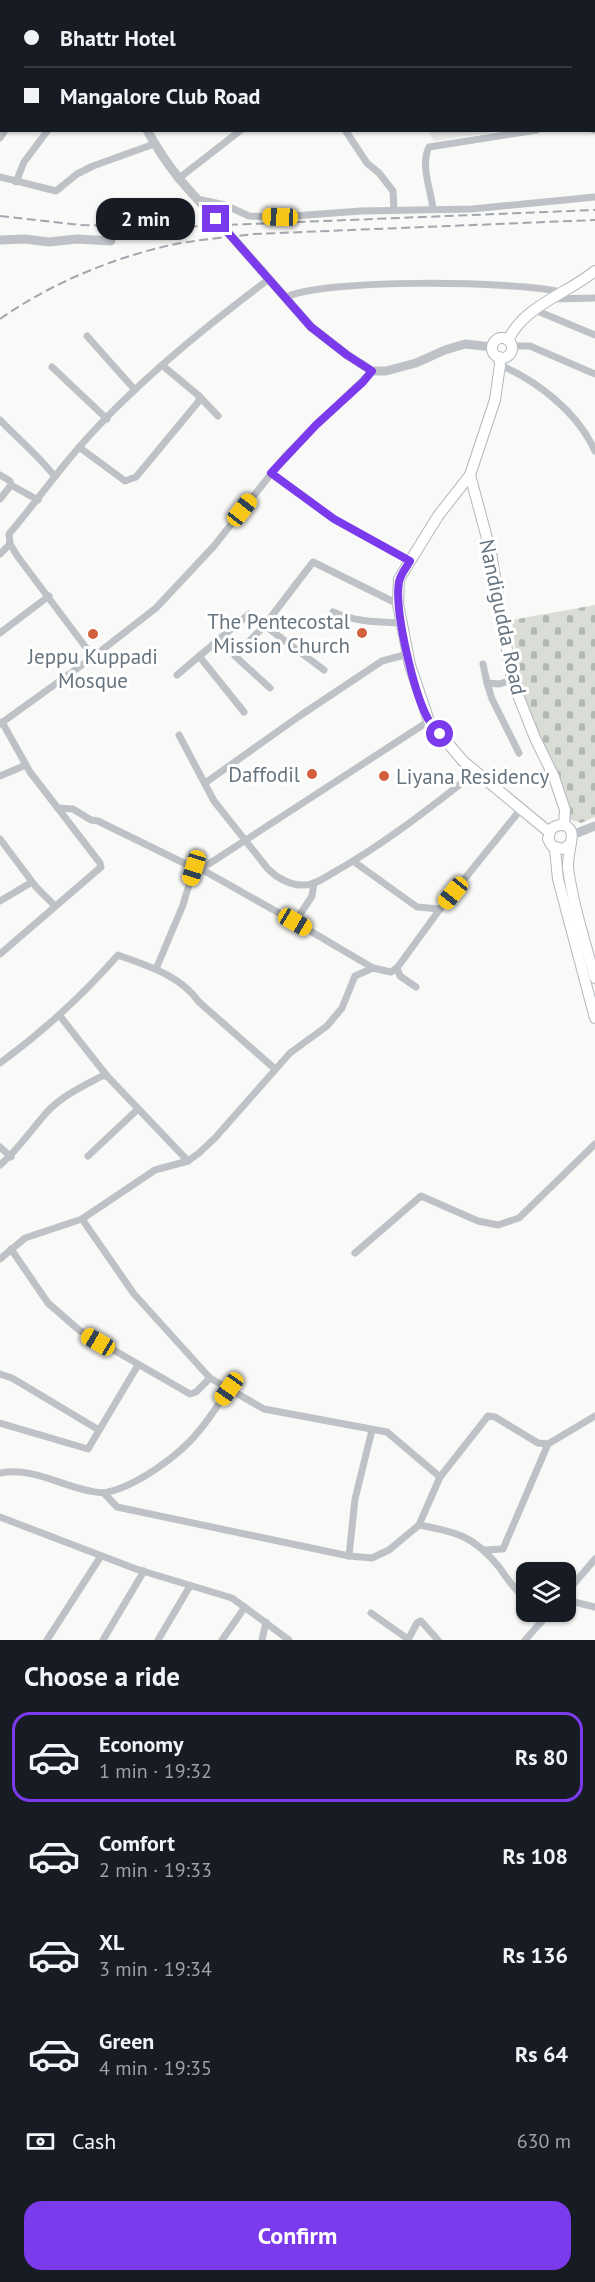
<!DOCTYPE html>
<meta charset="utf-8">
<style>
:root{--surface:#171b24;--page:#242831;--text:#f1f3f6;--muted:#9ea1a6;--line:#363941;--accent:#7c3aed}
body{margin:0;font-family:"PT Sans",sans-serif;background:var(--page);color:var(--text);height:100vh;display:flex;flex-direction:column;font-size:22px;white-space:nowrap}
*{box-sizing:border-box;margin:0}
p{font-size:20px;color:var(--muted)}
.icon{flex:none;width:33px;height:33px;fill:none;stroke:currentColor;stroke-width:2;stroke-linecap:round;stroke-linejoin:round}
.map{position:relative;height:1640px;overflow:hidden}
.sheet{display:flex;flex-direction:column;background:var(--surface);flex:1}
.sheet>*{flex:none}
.top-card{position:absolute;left:0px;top:0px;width:596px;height:132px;box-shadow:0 2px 4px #0004;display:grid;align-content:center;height:132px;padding:0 24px;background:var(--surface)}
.fabs{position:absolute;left:516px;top:1562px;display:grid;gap:12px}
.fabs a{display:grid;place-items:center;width:60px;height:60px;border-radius:12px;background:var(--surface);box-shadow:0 2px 4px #0004;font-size:30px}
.end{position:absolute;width:27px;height:27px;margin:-14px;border:8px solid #7c3aed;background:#fff;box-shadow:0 0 0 3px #fff}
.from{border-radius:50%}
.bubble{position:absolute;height:42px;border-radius:18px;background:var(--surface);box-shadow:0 2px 4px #0004;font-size:20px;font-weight:700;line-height:42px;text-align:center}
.car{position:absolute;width:18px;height:36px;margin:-18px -9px;border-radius:8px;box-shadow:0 0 4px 2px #0007;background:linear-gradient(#f5c518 24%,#345 0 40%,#f5c518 0 76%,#345 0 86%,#f5c518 0)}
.top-card b{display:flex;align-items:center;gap:21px;height:57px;font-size:22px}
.top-card b+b{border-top:2px solid var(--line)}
.top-card i{width:15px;height:15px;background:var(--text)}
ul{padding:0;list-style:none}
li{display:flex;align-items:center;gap:18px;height:90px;margin:0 12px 9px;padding:0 12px;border:3px solid transparent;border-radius:18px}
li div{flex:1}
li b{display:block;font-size:22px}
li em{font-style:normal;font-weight:700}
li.current{border-color:var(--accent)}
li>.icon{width:54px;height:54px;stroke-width:1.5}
h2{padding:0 24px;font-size:27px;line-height:72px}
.pay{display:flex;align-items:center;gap:15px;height:66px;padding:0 24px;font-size:22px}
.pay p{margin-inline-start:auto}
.button{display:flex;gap:12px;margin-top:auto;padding:12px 24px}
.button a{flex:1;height:69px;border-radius:18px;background:var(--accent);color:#fff;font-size:24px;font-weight:700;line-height:69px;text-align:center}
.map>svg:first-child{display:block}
.built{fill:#e7e8e7}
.cemetery{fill:url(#cemetery-stones)}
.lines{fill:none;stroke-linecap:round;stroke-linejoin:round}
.secondary-casing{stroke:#b3b8bd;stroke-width:12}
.minor{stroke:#bec2c6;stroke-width:7}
.tertiary{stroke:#bec2c6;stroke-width:9}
.secondary{stroke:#fff;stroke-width:10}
.rail{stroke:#a1a7ac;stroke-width:2;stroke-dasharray:9 4.5;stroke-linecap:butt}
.tertiary-bridge{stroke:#bec2c6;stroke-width:9}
.route{stroke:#7c3aed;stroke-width:8}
.poi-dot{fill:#d2603d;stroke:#fff;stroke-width:2}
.labels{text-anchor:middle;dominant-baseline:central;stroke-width:6;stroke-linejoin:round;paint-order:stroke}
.street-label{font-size:21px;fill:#66747f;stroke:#fff}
.poi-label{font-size:21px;fill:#66747f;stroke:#fff;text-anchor:end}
</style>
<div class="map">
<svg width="595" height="1640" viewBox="0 0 595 1640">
<defs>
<pattern id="cemetery-stones" width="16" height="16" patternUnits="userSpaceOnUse" patternTransform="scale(1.5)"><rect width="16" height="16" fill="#d9ddd6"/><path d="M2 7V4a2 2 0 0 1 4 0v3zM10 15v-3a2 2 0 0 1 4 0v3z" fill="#b4b8b3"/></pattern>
</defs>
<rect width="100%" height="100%" fill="#f9f9f7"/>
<path class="built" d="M428,131H502L434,141Z"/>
<path class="cemetery" d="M595,605V817L581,823L571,820L556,769L540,740L519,685L512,620Z"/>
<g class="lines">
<g class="secondary-casing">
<g id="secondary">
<path d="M513,0V2"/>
<path d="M594,118L595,119"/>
<circle cx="502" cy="348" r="10"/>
<path d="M508,340C525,305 567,294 595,271"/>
<path d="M499,357L500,365L495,400L470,475L438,516L399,579L398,604L410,665L429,721L463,761L549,832"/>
<path d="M470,475L491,553L512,680L535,738L554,777L565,810L564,825"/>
<path d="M569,845L563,849L552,846L548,839L551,829C558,824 567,823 571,831C574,836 567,857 568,868C573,905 585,942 595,978"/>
<path d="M555,849L558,879L595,1018"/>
</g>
</g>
<g class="minor">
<path d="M147,0L148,2"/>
<path d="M177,0L178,2"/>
<path d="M315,0L316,2"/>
<path d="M342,0V2"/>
<path d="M27,2L28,0"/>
<path d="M164,2L166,0"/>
<path d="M0,22L2,21"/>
<path d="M345,130L367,163L379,173L393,191L394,210"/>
<path d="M594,130H595"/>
<path d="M0,138L5,130"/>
<path d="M0,177L56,191L77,174L93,166L154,144"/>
<path d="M178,179L241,130"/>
<path d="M16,182L24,162L48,130"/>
<path d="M197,199L225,205L249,216L280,217L361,211L472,209L595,197"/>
<path d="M433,209C431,190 420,165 429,147L537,130"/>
<path d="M285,298C320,278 518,281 561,292"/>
<path d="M552,299L595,298"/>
<path d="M535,310L595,335"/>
<path d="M87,336L135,390"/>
<path d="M511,346H530L595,374"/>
<path d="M500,365C538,381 578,413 595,451"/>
<path d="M52,367L107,419"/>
<path d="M199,396L218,416"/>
<path d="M0,420C18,439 39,456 55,477"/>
<path d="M79,447L125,481L136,477L199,401V396L162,365"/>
<path d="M271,473L334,519L410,561"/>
<path d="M0,475L10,481L11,485"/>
<path d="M0,499L11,485L38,500"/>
<path d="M0,554L10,544"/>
<path d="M333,612C356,622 377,622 401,623"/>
<path d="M0,633L49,596"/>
<path d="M199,656L244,712"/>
<path d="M93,657L18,557L10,544L9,534C32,507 52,479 75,452C129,388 202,329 269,279"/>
<path d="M483,664L487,683L499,684L512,680"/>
<path d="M177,675L249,614L324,670"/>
<path d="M487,683L492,699L519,753"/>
<path d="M270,688L235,656L264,626L313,562L398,604"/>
<path d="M0,724L93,657L156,608L214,546L286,455L372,371"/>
<path d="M179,735L214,801L268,869C277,878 291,886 305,885C316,885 328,875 338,870C387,842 431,807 476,772"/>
<path d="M0,776L26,765"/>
<path d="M205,783L301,715L382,661L408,654"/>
<path d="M58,808L73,809L91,820L98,821L194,868L201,869L295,922"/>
<path d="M0,839L36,887L55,906"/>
<path d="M353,861L417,907L440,909"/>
<path d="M201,869L429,721"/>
<path d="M314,883L312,896L295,922L373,968L391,972L397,968L440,909L521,809"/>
<path d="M0,901L32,882"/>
<path d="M0,954L101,867L100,863L30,772L2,722"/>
<path d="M397,968L400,976L416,987"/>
<path d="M156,969L183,905L194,868"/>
<path d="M60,1016L107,1076"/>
<path d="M0,1063C44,1031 82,996 118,955C148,966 180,975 199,1002L275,1069"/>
<path d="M0,1147L11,1157"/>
<path d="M88,1156L138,1109"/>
<path d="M0,1165C18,1150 31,1130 47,1112C62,1096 83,1086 102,1076H107L188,1161"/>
<path d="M82,1219L134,1294L210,1378L264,1409L387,1432L440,1477L488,1416L495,1417L538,1443L548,1444L595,1416"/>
<path d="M11,1249L48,1303L79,1330L190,1394L196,1392L210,1378"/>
<path d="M355,1253L421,1196L478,1221L498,1225L519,1218L595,1144"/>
<path d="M0,1259L25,1238L82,1219L155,1170L188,1161L199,1153L215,1138L290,1053L327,1026L342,1008L355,976L373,968"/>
<path d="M0,1374L12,1378L99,1430"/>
<path d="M0,1423L88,1449L138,1365"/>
<path d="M0,1473C33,1467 59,1485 90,1491C95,1492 102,1494 108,1492C138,1485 180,1455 199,1431C210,1418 219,1403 229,1389"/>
<path d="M104,1493L117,1507L349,1556L372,1558L389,1550L419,1525C457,1532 474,1536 499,1567C507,1578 515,1591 526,1598"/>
<path d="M0,1517L136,1569L232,1598L289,1640"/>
<path d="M419,1525L440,1477"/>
<path d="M485,1550L503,1549L548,1444"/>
<path d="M349,1556L355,1499L372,1430"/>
<path d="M566,1593L595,1559"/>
<path d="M566,1600L595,1607"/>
<path d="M371,1613L408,1639"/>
<path d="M47,1640L101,1556"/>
<path d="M103,1640L144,1571"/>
<path d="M158,1640L190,1586"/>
<path d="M222,1640L245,1607"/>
<path d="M262,1640L266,1622"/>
<path d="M408,1640L417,1623L421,1621L438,1640"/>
<path d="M525,1640L551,1611"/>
</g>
<g class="tertiary">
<path d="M76,2L79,0"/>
<path d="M147,130C167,167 187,189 216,219"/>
<path d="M0,240L25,239L49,242L77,239L111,241"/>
<path d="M261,270L311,327L347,355L372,371H386L416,363L445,350L465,344L492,347"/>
<path d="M572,835L595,826"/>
</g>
<use href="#secondary" class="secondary"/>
<g class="rail">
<path d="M0,216L81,225L176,227L595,210"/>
<path d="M0,319C47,286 103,262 158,248C189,240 222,238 254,234L595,220"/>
</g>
<path class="tertiary-bridge" d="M216,219L261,270"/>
</g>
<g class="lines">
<path class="route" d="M216,219L311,327L347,355L372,371L363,382L316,425L271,473L334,519L410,561C406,568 400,575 399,582C394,611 414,693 428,719C431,725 436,729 440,734"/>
</g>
<g class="poi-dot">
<circle cx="362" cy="633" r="6"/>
<circle cx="93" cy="634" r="6"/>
<circle cx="312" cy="774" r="6"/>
<circle cx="384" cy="776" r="6"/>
</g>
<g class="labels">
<g class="street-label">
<text transform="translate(503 617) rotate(78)">Nandigudda Road</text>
</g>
<g class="poi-label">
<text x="350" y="621">The Pentecostal<tspan x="350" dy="24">Mission Church</tspan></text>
<text x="93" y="656" text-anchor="middle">Jeppu Kuppadi<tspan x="93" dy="24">Mosque</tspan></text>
<text x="300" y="774">Daffodil</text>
<text x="396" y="776" text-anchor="start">Liyana Residency</text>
</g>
</g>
</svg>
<div class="fabs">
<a><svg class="icon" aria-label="layers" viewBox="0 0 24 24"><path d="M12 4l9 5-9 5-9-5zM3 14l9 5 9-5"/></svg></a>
</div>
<i class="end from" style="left:440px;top:734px"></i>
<i class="end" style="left:216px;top:219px"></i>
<div class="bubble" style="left:96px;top:198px;width:99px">2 min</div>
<i class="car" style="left:280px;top:217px;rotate:272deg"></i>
<i class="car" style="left:242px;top:510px;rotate:38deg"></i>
<i class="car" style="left:194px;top:868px;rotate:197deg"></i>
<i class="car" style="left:453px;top:893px;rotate:219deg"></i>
<i class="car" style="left:295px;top:922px;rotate:120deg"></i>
<i class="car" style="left:98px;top:1342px;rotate:300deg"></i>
<i class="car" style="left:229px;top:1389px;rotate:215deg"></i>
<div class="top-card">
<b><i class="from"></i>Bhattr Hotel</b>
<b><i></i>Mangalore Club Road</b>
</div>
</div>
<section class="sheet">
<h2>Choose a ride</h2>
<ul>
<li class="current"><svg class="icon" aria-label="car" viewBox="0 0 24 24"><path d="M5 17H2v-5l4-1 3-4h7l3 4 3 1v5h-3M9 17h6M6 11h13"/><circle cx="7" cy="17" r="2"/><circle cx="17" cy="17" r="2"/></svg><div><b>Economy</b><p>1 min · 19:32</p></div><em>Rs 80</em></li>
<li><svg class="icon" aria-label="car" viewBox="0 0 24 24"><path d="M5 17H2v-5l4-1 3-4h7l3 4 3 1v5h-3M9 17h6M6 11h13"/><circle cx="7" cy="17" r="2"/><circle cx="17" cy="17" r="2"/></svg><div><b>Comfort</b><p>2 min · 19:33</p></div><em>Rs 108</em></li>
<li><svg class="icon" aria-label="car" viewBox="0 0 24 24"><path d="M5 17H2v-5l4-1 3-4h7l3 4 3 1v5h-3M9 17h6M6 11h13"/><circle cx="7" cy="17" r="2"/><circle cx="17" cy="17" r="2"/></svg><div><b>XL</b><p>3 min · 19:34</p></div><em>Rs 136</em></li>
<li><svg class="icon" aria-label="car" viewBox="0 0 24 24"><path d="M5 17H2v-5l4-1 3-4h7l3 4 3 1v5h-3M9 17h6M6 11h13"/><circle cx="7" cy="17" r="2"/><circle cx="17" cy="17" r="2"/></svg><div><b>Green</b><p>4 min · 19:35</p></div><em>Rs 64</em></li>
</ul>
<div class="pay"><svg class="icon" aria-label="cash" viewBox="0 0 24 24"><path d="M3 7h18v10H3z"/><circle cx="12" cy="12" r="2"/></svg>Cash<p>630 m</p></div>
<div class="button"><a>Confirm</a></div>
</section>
